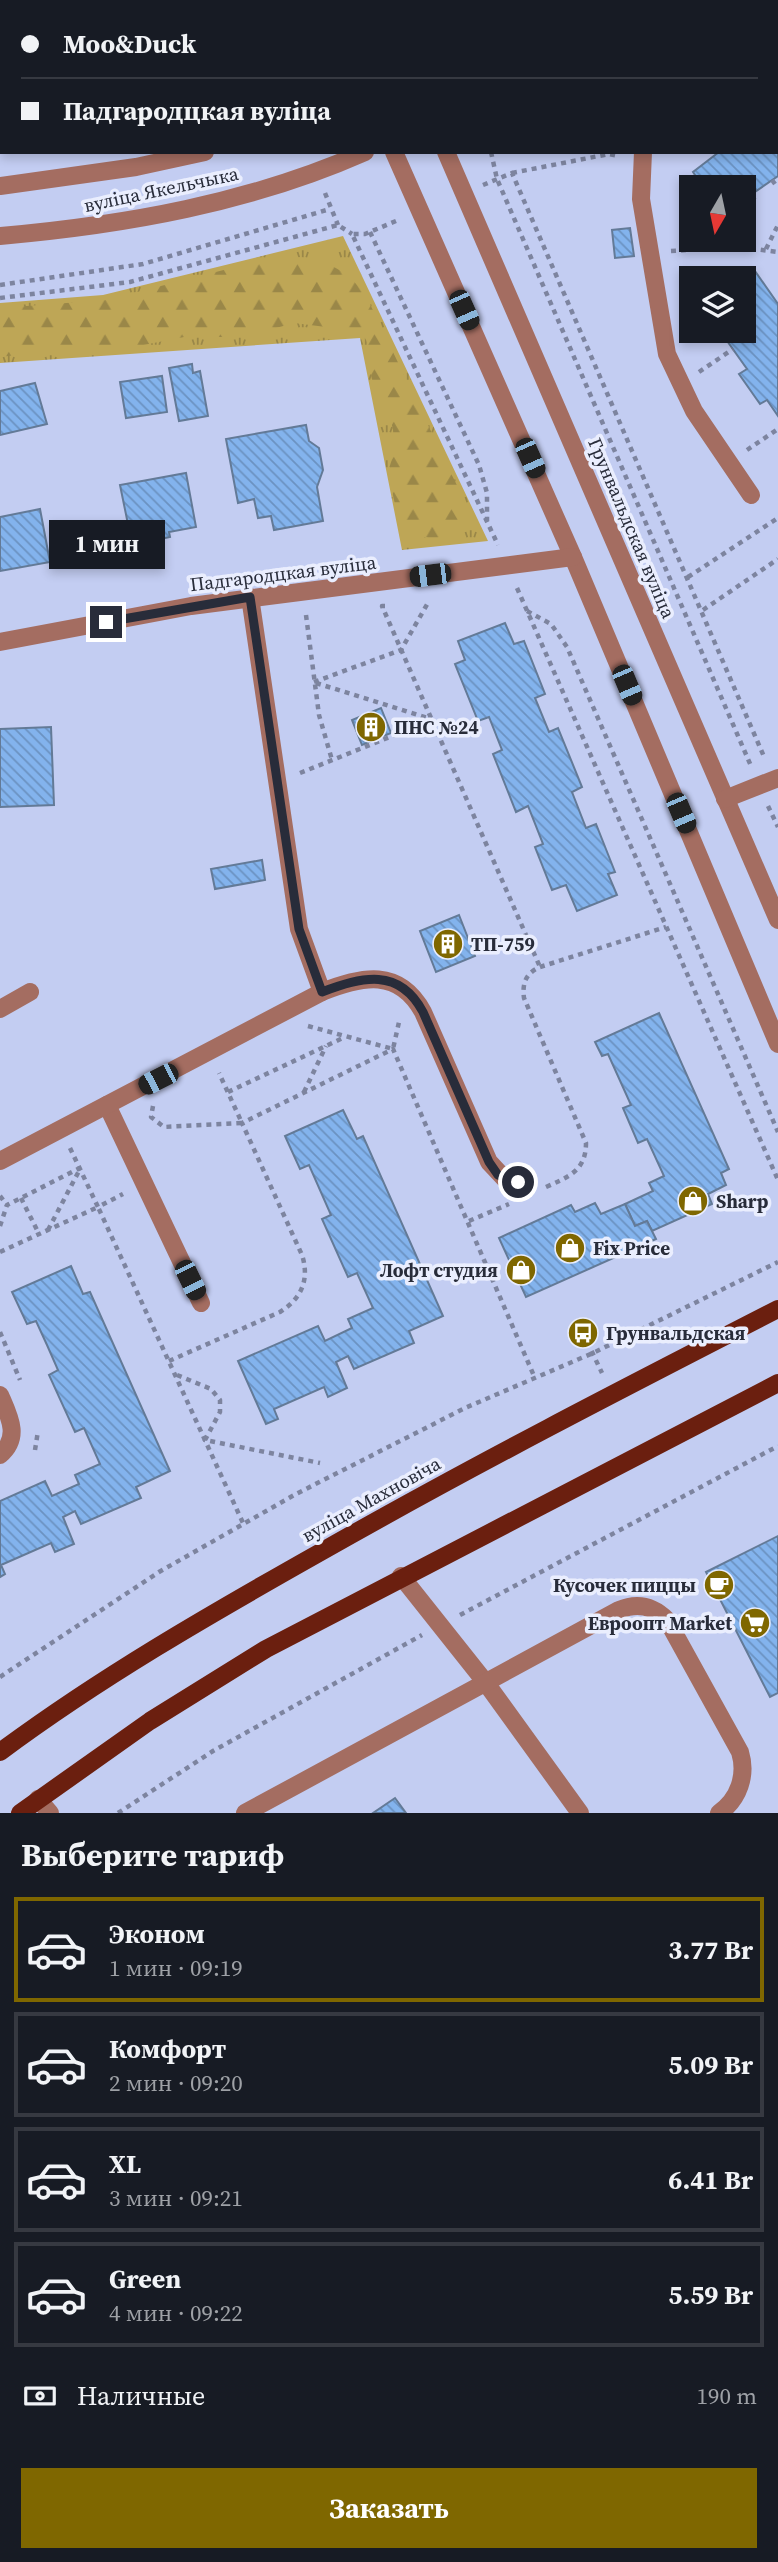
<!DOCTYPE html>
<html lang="ru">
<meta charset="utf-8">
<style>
:root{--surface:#171b24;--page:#20242c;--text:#f1f3f6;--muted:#9ea1a6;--line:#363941;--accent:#7f6700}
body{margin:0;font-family:"Source Serif 4",serif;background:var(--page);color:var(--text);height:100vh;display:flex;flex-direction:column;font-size:26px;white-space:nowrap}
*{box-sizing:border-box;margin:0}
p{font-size:23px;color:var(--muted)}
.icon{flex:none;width:38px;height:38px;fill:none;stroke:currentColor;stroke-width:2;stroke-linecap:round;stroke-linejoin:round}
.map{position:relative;height:1813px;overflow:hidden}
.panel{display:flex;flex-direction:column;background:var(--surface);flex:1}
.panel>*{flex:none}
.guide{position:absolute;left:0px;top:0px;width:779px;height:154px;box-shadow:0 4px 10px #0003;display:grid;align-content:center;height:154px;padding:0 21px;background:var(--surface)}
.needle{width:46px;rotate:189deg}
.tools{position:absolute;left:679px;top:175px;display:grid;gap:14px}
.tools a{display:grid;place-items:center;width:77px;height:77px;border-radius:0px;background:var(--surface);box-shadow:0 4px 10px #0003;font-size:35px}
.end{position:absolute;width:32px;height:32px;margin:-16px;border:9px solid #282c3a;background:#fff;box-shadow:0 0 0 4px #fff}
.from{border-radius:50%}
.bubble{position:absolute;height:49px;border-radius:0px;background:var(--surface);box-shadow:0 4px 10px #0003;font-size:23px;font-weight:700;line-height:49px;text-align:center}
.car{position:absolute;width:21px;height:42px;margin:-21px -10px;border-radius:9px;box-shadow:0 0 5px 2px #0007;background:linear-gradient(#222 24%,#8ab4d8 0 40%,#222 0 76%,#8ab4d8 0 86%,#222 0)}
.guide b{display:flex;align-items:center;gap:24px;height:66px;font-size:26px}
.guide b+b{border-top:2px solid var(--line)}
.guide i{width:18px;height:18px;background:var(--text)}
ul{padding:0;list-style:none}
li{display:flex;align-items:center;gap:21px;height:105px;margin:0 14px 10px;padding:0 7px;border:4px solid var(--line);border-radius:0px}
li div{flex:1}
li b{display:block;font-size:26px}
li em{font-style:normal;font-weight:700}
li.active{border-color:var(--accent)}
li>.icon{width:63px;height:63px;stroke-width:1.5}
h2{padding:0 21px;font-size:32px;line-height:84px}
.pay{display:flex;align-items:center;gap:18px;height:77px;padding:0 21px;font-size:26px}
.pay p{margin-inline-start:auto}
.primary-button{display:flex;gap:14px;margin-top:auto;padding:14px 21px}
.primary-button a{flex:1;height:80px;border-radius:0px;background:var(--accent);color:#fff;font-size:28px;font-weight:700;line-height:80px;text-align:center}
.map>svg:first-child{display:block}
.grass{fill:url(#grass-tufts)}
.forest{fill:url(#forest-firs)}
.cemetery{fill:url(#cemetery-stones)}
.building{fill:url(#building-back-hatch);stroke:#637a97;stroke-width:2}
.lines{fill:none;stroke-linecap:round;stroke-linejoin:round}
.path{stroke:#7d849f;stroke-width:4.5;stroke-dasharray:5 5;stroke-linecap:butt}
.minor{stroke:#a46d61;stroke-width:18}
.major{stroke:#6b1f0f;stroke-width:18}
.route{stroke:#282c3a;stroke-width:9}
.labels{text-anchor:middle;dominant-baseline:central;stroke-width:7;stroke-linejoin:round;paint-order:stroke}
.street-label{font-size:19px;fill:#282c3a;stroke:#eaeefe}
.poi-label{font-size:19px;font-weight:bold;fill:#282c3a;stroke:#eaeefe;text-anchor:start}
</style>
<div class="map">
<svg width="778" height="1813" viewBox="0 0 778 1813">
<defs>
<pattern id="grass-tufts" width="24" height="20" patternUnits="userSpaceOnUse" patternTransform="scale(1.75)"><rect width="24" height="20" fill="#bea656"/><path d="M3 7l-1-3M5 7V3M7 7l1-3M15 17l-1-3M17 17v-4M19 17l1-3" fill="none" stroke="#9a8748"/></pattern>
<pattern id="forest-firs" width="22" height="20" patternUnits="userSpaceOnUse" patternTransform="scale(1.75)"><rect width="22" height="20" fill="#bea656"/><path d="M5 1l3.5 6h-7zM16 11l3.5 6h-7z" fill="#9a8748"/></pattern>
<pattern id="cemetery-stones" width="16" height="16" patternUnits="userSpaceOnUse" patternTransform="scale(1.75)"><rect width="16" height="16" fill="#bea656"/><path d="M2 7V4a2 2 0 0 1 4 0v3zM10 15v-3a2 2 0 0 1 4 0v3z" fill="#9a8748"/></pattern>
<pattern id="building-back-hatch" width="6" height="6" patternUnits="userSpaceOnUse" patternTransform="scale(1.75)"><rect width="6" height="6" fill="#83b3ed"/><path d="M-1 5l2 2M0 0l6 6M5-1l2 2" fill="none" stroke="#6b92c1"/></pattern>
</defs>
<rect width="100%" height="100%" fill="#c3cdf2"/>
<path class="grass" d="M343,236L488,541L402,550L360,338L0,363V303L103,295Z"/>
<path class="forest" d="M296,257C330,261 350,271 368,300L464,500L467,517L458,533C406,553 390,511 391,467C391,455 394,443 393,430C390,409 375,395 371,375C367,359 374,342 358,331L294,323L243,337H184L113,351L57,350L0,357V308L106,300L259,261Z"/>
<path class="cemetery" d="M0,0H277L278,2H2L0,86Z"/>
<g class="building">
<path d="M778,113V176L752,194L755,198L744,206V187H703L693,172L719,152H777Z"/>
<path d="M698,180L703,187H691V192L687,187Z"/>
<path d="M630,228L634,256L615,258L612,230Z"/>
<path d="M755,271L778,304V416L767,400L760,404L739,374L747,369L720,331H744V279Z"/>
<path d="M192,364L193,373L200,371L208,416L179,421L169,368Z"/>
<path d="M162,376L167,412L126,418L120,382Z"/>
<path d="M35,383L47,424L0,435V391Z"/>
<path d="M306,425L309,441L319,448L323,470L317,487L323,521L274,530L271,516L258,518L254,499L238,503L226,439Z"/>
<path d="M186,473L196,527L169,532L170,537L145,542L144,537L131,539L120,485Z"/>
<path d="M40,509L50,562L0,571V517Z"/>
<path d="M505,623L514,644L524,641L545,694L535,698L549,732L558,728L582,787L572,792L586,828L596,824L615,872L608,874L617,895L577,911L566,885L552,890L535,847L543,844L528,806L516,812L493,754L502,750L489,717L478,721L455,664L465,660L458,641Z"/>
<path d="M381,708L391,733L362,745L352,720Z"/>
<path d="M51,727L54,805L0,807V729Z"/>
<path d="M262,860L265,880L215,889L211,869Z"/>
<path d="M459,915L475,956L436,972L420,931Z"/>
<path d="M659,1013L729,1169L721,1173L726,1185L708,1194L712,1204L652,1231L647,1221L635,1226L625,1204L653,1191L649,1183L664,1176L647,1139L638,1143L623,1108L631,1105L608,1054L602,1056L595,1042Z"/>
<path d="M343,1110L357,1139L363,1136L443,1316L409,1331L414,1343L354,1369L348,1356L336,1362L347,1388L328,1397L324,1387L274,1409L278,1419L266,1424L238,1361L318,1326L325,1341L352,1328L348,1319L373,1308L357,1273L348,1277L322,1219L331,1215L309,1165L300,1169L285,1136Z"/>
<path d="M595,1203L601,1214L625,1204L635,1226L647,1221L656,1239L526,1297L499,1238L571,1205L575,1212Z"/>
<path d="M71,1266L83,1294L90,1292L170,1471L136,1487L141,1498L81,1524L75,1511L63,1517L74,1544L55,1552L51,1543L1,1565L5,1574L0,1577V1501L45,1481L52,1496L79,1484L75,1475L100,1464L84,1428L75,1432L49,1375L58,1370L47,1345L36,1321L27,1324L12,1292Z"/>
<path d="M778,1536V1693L770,1697L706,1572Z"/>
<path d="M395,1798L406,1813H373Z"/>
</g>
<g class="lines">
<g class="path">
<path d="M312,0V2"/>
<path d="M324,0L325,2"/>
<path d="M463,0L470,2"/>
<path d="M494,2L503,0"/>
<path d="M685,2L688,0"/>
<path d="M715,2L718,0"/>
<path d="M777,68L778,67"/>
<path d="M0,118H2"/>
<path d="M0,131L2,130"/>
<path d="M491,152L497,179L751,766"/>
<path d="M512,173L609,154L619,156"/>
<path d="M772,180L778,188"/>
<path d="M483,185L512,173L765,759"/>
<path d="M325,193L338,225"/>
<path d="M396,221L365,234H352L498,545"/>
<path d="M370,232L479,465L487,493V521"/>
<path d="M766,249L778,225"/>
<path d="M671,251L739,247L778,252"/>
<path d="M0,285L143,264L330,209"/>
<path d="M0,298L130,282L338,225L352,234"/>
<path d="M699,372L733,349"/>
<path d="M747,450L778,429"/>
<path d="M688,577L778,518"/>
<path d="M517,588L778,1180"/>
<path d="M385,606H382L540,967"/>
<path d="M703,610L778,559"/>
<path d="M527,611L551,624L567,647L778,1132"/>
<path d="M306,615L319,715L332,760"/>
<path d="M314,682L401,650L429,601"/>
<path d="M316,683L431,719"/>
<path d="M300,773L432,720"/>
<path d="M768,806L778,827"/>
<path d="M308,1026L393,1049L399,1022"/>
<path d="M228,1092L345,1037"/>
<path d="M304,1092L326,1046"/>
<path d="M153,1106L151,1117L164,1127L242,1123L219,1073"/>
<path d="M70,1148L98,1207L123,1194"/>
<path d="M546,1187C568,1177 586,1171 586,1143L524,998C522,983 526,973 540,967L666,927"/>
<path d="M0,1196L7,1205"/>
<path d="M21,1198L39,1234"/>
<path d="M469,1221L509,1204"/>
<path d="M0,1226L7,1205L80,1168"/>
<path d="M48,1230L80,1169"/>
<path d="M0,1252L98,1207L243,1523"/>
<path d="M0,1332L20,1380"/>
<path d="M583,1333L602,1373"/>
<path d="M169,1361L280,1312C301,1299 310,1280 302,1255L242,1123L393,1049L534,1376"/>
<path d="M177,1375L211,1389L220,1400V1412L205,1440L320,1463"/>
<path d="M35,1450L38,1431"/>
<path d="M460,1615L778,1446"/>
<path d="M0,1677L159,1572L296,1494L465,1408L593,1353L778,1262"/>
<path d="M118,1813L213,1751L422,1635"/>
</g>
<g class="minor">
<path d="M359,0V2"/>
<path d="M393,0V2"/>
<path d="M236,2L237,0"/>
<path d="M581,2L585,0"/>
<path d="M777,39L778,38"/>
<path d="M0,72H2"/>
<path d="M394,152L573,557L778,1044"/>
<path d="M446,152L778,920"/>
<path d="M643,152L641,199L667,354L694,411L751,495"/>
<path d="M0,186L136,167L205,152"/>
<path d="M0,236C125,225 250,203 365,152"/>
<path d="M250,597L299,929L322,992C362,976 399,968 423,1012L489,1162L505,1179L524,1180"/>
<path d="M0,642L191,606L573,557"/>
<path d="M725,799L778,778"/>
<path d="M0,1009L30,992"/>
<path d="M107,1105L201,1303"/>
<path d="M0,1161L322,992"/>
<path d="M0,1395C9,1416 21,1437 0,1455"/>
<path d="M401,1576L486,1683L580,1813"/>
<path d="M38,1799L50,1813"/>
<path d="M245,1813L619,1610C638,1602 653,1606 667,1620L740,1752C747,1775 739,1799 719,1813"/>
</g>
<g class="major">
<path d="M0,1752C101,1677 209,1615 319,1553C470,1467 624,1388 778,1309"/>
<path d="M20,1813L150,1721L266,1649L778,1383"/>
</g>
</g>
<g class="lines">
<path class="route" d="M106,622L250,597L299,929L322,992C362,977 399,967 423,1012L489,1162L498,1175L518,1182"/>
</g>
<defs>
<g id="building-disc" transform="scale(1.575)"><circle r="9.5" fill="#7f6700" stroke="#eaeefe"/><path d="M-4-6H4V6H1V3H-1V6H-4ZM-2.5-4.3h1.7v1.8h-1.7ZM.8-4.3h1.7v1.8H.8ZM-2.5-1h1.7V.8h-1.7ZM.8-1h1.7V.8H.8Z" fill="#fff"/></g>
<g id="shop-disc" transform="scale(1.575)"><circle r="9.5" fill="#7f6700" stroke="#eaeefe"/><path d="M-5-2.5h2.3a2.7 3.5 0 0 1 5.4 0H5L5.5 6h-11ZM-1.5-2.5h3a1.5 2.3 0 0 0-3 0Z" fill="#fff"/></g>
<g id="bus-disc" transform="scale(1.575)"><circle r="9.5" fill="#7f6700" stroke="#eaeefe"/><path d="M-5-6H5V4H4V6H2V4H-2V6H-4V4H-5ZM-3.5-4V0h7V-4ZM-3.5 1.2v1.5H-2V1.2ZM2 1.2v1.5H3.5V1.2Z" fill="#fff"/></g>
<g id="cafe-disc" transform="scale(1.575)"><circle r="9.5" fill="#7f6700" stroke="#eaeefe"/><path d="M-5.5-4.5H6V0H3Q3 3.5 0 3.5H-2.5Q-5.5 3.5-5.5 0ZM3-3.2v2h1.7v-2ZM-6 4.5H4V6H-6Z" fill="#fff"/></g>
<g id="supermarket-disc" transform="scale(1.575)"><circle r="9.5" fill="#7f6700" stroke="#eaeefe"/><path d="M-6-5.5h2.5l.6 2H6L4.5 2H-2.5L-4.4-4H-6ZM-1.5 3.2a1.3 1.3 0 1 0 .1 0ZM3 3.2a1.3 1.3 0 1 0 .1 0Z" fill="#fff"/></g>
</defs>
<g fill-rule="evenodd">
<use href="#building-disc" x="371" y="727"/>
<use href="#building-disc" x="448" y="944"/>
<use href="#shop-disc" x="693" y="1201"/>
<use href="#shop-disc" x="570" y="1248"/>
<use href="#shop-disc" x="521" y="1270"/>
<use href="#bus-disc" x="583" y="1333"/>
<use href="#cafe-disc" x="719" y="1585"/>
<use href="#supermarket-disc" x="755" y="1623"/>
</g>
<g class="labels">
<g class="street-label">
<text transform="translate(161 189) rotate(-12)">вуліца Якельчыка</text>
<text transform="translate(632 528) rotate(67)">Грунвальдская вуліца</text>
<text transform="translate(283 573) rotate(-7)">Падгародцкая вуліца</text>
<text transform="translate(371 1499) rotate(-29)">вуліца Махновіча</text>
</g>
<g class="poi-label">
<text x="394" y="727">ПНС №24</text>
<text x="471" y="944">ТП-759</text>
<text x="716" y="1201">Sharp</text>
<text x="593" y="1248">Fix Price</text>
<text x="498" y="1270" text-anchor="end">Лофт студия</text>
<text x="606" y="1333">Грунвальдская</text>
<text x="696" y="1585" text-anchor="end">Кусочек пиццы</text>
<text x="732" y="1623" text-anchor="end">Евроопт Market</text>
</g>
</g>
</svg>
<div class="tools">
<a><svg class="needle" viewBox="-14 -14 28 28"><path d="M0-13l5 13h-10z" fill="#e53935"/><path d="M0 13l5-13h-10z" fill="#9ea1a6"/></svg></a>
<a><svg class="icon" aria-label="layers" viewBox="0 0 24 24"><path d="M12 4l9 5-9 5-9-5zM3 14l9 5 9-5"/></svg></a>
</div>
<i class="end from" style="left:518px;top:1182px"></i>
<i class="end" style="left:106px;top:622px"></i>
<div class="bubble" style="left:49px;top:520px;width:116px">1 мин</div>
<i class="car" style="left:464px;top:310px;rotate:156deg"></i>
<i class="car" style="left:530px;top:458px;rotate:156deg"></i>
<i class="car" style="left:430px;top:575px;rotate:263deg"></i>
<i class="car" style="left:627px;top:685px;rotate:157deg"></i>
<i class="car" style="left:681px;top:813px;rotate:157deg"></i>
<i class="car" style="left:158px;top:1079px;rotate:243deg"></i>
<i class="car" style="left:190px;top:1280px;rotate:154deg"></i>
<div class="guide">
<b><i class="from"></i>Моо&amp;Duck</b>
<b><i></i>Падгародцкая вуліца</b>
</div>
</div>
<section class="panel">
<h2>Выберите тариф</h2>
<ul>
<li class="active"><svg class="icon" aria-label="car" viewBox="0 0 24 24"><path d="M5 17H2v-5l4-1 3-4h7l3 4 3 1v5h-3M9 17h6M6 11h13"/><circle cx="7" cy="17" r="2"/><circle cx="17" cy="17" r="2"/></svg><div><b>Эконом</b><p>1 мин · 09:19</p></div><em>3.77 Br</em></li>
<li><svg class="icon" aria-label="car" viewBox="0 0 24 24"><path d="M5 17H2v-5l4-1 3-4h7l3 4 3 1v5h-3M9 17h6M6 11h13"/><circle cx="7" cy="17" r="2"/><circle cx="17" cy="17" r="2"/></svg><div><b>Комфорт</b><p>2 мин · 09:20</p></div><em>5.09 Br</em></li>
<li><svg class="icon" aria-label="car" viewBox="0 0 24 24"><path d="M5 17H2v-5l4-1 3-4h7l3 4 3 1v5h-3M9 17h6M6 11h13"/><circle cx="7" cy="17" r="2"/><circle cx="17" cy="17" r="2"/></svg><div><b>XL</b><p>3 мин · 09:21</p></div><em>6.41 Br</em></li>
<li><svg class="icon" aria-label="car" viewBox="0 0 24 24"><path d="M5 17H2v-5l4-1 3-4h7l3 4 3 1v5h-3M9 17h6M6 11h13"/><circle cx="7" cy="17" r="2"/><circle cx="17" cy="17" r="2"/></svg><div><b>Green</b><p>4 мин · 09:22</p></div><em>5.59 Br</em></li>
</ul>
<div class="pay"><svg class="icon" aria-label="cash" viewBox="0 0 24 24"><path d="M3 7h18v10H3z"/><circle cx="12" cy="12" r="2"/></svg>Наличные<p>190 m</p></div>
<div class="primary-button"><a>Заказать</a></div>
</section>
